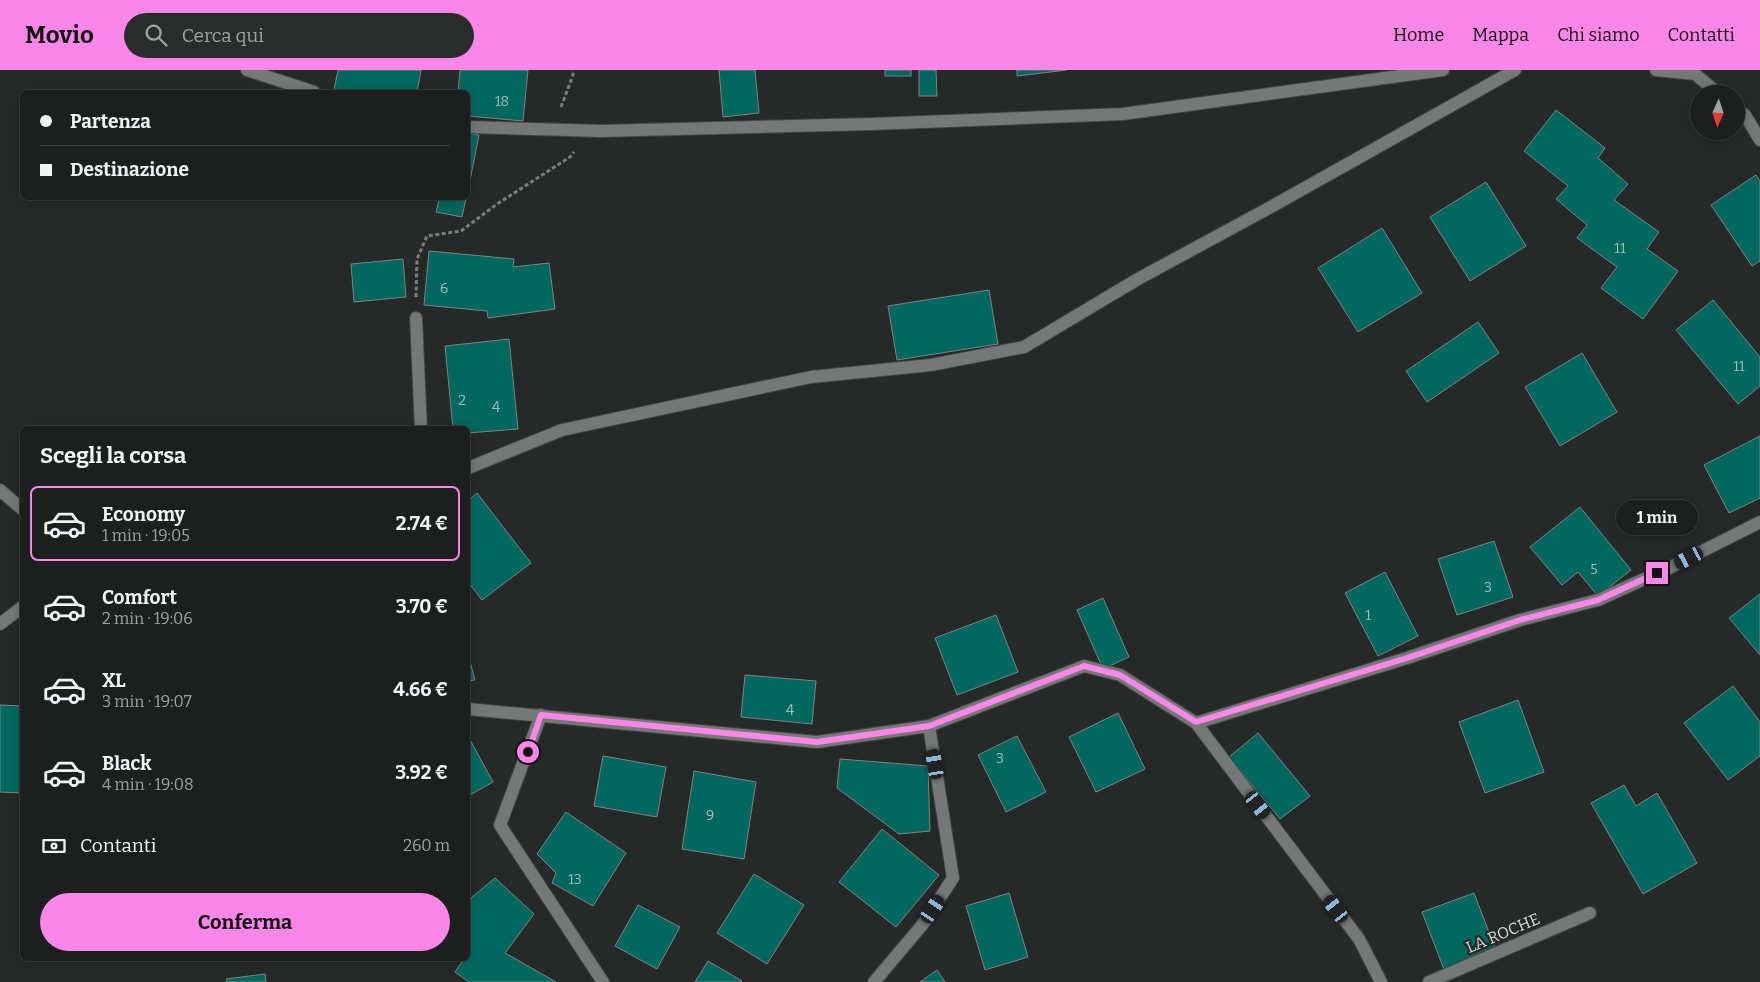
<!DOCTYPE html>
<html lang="it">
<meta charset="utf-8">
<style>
:root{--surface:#1c1f1e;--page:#292c2b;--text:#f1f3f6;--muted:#a0a2a4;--line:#3a3d3c;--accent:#fa87e7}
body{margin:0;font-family:Bitter,serif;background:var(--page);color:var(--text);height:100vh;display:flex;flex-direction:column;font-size:19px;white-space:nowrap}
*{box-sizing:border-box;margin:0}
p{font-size:16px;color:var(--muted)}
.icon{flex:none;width:28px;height:28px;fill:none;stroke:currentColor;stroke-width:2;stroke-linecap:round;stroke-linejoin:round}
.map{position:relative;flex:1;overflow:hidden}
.panel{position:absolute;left:20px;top:356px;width:450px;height:535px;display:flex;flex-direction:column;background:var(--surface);border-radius:8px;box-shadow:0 2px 12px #0003,0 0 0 1px var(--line)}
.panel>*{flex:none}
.top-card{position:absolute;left:20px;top:20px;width:450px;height:110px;border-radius:8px;box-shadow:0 2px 12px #0003,0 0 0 1px var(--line);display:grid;align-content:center;height:110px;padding:0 20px;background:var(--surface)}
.needle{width:32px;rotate:183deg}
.controls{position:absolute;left:1690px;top:15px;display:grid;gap:10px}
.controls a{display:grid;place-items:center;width:55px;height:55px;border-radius:50%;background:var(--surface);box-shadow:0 2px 12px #0003,0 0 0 1px var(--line);font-size:25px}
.end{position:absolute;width:22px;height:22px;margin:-11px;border:6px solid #fa87e7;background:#111;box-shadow:0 0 0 2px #111}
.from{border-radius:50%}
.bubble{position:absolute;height:35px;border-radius:18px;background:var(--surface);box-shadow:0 2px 12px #0003,0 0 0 1px var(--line);font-size:16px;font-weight:700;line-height:35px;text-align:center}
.car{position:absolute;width:15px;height:30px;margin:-15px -8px;border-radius:6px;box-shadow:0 0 4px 1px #0007;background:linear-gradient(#222 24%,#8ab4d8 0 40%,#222 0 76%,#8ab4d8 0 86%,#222 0)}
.top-card b{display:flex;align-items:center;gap:18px;height:48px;font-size:19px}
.top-card b+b{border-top:1px solid var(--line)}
.top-card i{width:12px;height:12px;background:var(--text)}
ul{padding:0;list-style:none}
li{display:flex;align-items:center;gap:15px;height:75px;margin:0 10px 8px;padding:0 10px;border:2px solid transparent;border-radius:8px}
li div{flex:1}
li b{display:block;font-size:19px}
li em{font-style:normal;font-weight:700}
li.on{border-color:var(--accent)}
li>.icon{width:45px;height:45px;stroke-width:1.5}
h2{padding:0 20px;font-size:22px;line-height:60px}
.pay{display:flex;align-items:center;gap:12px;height:55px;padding:0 20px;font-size:19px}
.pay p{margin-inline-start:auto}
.action{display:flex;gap:10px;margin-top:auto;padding:10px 20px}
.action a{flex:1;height:58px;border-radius:30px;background:var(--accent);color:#111;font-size:20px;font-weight:700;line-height:58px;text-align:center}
header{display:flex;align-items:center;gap:30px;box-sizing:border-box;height:70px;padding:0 25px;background:var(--accent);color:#111}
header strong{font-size:24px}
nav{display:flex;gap:28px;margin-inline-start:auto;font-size:18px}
.search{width:350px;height:45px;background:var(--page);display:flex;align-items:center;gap:12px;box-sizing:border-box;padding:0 18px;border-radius:28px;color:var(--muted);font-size:19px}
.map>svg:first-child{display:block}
.building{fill:#00685e;stroke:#808484}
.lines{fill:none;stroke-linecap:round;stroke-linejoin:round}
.minor-casing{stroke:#434645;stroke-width:14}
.path{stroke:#7a7e7d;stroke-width:3;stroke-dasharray:4 2.5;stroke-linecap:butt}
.minor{stroke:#747877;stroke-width:12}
.route{stroke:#fa87e7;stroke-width:6}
.labels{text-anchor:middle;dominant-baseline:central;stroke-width:4.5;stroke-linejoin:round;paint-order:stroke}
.number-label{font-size:14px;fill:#a2bebb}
.street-label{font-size:16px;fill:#d8dbda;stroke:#252928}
</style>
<header>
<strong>Movio</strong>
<div class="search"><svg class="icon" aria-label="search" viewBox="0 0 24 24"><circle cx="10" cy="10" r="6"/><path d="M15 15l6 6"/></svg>Cerca qui</div>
<nav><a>Home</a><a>Mappa</a><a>Chi siamo</a><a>Contatti</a></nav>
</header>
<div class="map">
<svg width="1760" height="912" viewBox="0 0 1760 912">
<rect width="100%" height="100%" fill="#252928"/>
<g class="building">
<path d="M338,0H421L417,22H348L334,20Z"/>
<path d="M460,0H528L523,51L468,46V22H458Z"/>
<path d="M719,0H755L759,43L723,47Z"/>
<rect x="885" y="0" width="26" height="6"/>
<path d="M919,0H936L937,26H919Z"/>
<path d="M1017,0H1067L1017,6Z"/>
<path d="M1556,40L1605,78L1598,88L1628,114L1614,130L1659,162L1647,179L1678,201L1643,249L1601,218L1617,197L1577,168L1587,155L1556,129L1568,116L1524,81Z"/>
<path d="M468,63L479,65L468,121Z"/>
<path d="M1756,105L1760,111V191L1752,196L1711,135Z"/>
<path d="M1486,112L1526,176L1470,211L1430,147Z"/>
<path d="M422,128H466L462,147L436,142L439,130Z"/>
<path d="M1382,158L1422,223L1358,262L1318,198Z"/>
<path d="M429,181L514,189L513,197L549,193L555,239L488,248L487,241L424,235Z"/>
<path d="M403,189L406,227L354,232L351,194Z"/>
<path d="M989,220L998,274L897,290L888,236Z"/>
<path d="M1713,230L1760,287V316L1738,334L1676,260Z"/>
<path d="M1478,252L1499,283L1427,332L1406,301Z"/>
<path d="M509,269L518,359L468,363V359H453L445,276Z"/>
<path d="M1582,283L1617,342L1560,376L1525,317Z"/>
<path d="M1760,366V428L1729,443L1704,395Z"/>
<path d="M477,423L531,493L482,530L468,512V431Z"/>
<path d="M1580,437L1631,500L1598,526L1578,502L1562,515L1530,477Z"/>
<path d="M1494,471L1513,527L1457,545L1438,489Z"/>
<path d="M1385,502L1418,566L1378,586L1345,523Z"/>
<path d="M1760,524V585L1729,548Z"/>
<path d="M1103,528L1129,587L1103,599L1077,540Z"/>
<path d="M996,545L1018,602L957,625L935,568Z"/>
<path d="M468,584L475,610L468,611Z"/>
<path d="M745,605L816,611L812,654L741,647Z"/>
<path d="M1733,616L1760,652V686L1728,710L1684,653Z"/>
<path d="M1518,630L1544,702L1485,723L1459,652Z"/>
<path d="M0,635L22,636V723L0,722Z"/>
<path d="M1118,643L1145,699L1096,722L1069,667Z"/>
<path d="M1258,663L1310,726L1280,749L1229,687Z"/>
<path d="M468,666L493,712L468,726Z"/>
<path d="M1017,666L1046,722L1006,742L978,685Z"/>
<path d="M603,686L666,697L657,747L594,736Z"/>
<path d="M840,689L928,696L930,761L899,764L837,718Z"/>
<path d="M694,701L756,712L744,789L682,779Z"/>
<path d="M1624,715L1636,736L1657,723L1697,793L1643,824L1591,733Z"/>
<path d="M566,742L626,783L593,836L552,813L556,803L537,784Z"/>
<path d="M882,759L939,805L896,857L839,812Z"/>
<path d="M754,804L804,835L767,894L717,863Z"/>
<path d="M495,808L534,844L505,883L556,912H469L455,902L464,889H468V856L471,828Z"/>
<path d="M1009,823L1028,887L985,900L966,836Z"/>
<path d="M1474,823L1497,883L1445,902L1422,842Z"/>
<path d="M638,835L680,857L657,899L615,876Z"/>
<path d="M708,891L742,911L741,912H695Z"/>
<path d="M937,900L945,912H920Z"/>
<path d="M265,904L266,912H227L226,909Z"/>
</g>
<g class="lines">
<g class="minor-casing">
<g id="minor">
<path d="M247,0L314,22"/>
<path d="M1656,0L1695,4L1719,24"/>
<path d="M1736,38L1745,45L1760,70"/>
<path d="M468,57L601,61L871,54L1123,44L1443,0"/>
<path d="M416,248L421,359"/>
<path d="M468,398L562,360L811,307L931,295L1024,277L1138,209L1269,138L1515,0"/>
<path d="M0,420L22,439"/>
<path d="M0,554L22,537"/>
<path d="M468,639L817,672L929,656L1084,596L1120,605L1196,653L1359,869L1381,912"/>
<path d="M541,645L500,755L603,912"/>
<path d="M1196,653L1407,588L1520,550L1598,530L1671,497L1760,452"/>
<path d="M874,912L923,854L953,808L929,656"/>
<path d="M1429,912L1590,843"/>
</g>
</g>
<g class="path">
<path d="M561,37L573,5V0"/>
<path d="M416,227L417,189L427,166L461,161L497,134L570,87L574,82"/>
</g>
<use href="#minor" class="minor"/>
</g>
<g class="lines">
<path class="route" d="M528,682L541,645L817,672L929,656L1084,596L1120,605L1196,652L1407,588L1520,550L1598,530L1657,503"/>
</g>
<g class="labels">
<g class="number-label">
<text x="502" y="31">18</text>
<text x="1620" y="178">11</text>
<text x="444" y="218">6</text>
<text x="1739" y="296">11</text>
<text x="462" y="330">2</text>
<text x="496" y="337">4</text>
<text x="1594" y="499">5</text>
<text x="1488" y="517">3</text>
<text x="1368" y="545">1</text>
<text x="790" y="640">4</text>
<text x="1000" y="688">3</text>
<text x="710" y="745">9</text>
<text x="575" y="809">13</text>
</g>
<g class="street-label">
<text transform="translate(1503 863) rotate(-23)">LA ROCHE</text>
</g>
</g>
</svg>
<div class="controls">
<a><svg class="needle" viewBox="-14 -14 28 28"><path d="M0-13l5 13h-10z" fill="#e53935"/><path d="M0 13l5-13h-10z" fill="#a0a2a4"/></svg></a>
</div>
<i class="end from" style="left:528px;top:682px"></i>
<i class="end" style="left:1657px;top:503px"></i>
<div class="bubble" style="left:1616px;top:430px;width:82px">1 min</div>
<i class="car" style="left:1689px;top:488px;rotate:243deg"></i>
<i class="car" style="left:935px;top:694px;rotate:351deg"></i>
<i class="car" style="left:1258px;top:735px;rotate:143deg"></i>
<i class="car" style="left:933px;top:839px;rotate:34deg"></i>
<i class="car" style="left:1336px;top:839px;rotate:323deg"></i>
<div class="top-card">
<b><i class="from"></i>Partenza</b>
<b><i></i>Destinazione</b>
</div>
<section class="panel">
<h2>Scegli la corsa</h2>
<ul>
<li class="on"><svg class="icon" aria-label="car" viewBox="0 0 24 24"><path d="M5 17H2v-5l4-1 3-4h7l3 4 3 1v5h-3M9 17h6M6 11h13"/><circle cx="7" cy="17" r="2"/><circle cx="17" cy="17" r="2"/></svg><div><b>Economy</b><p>1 min · 19:05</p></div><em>2.74 €</em></li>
<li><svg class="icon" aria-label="car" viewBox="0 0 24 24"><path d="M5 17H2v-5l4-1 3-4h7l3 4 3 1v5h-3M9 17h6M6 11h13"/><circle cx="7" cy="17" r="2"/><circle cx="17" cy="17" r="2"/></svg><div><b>Comfort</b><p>2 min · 19:06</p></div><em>3.70 €</em></li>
<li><svg class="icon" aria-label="car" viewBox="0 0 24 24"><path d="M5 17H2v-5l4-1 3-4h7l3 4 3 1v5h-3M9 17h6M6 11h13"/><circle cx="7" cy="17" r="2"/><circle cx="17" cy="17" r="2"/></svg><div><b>XL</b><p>3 min · 19:07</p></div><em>4.66 €</em></li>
<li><svg class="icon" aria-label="car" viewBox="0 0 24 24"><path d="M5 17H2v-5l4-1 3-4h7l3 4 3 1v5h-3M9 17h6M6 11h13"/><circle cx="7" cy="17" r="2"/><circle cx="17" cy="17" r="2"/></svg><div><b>Black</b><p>4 min · 19:08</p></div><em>3.92 €</em></li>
</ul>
<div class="pay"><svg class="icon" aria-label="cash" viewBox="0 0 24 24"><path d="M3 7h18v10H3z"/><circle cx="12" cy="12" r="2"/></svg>Contanti<p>260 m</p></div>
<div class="action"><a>Conferma</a></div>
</section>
</div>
